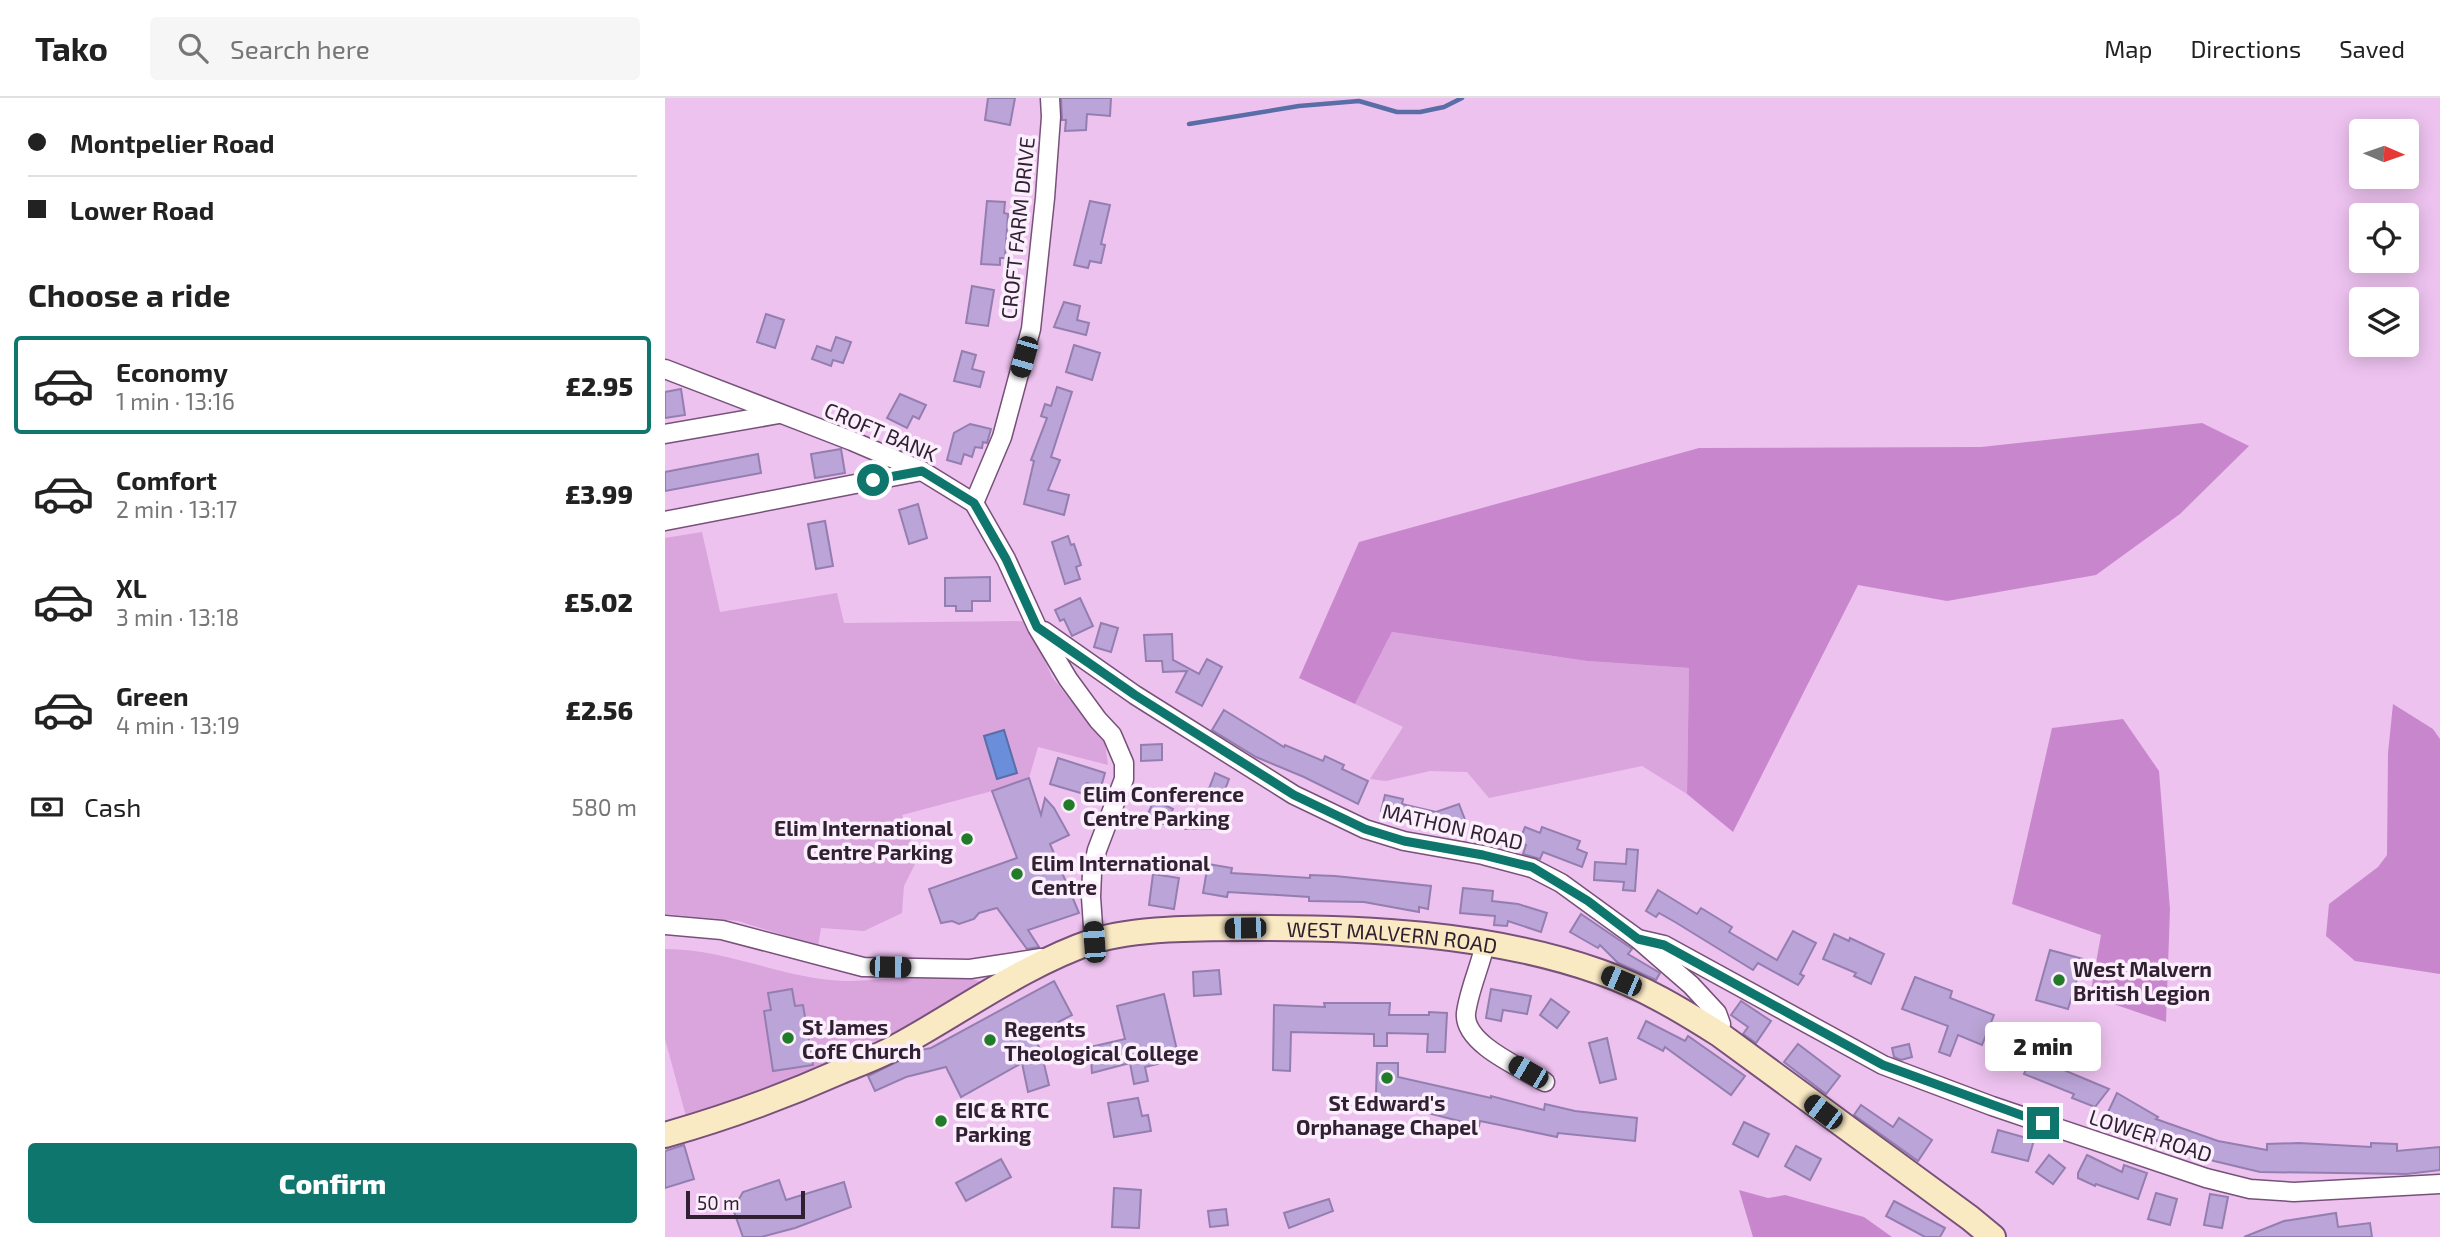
<!DOCTYPE html>
<meta charset="utf-8">
<style>
:root{--surface:#fff;--page:#f6f6f6;--text:#222;--muted:#767676;--line:#e0e0e0;--accent:#0f766e}
body{margin:0;font-family:"Exo 2",sans-serif;background:var(--page);color:var(--text);height:100vh;display:flex;flex-direction:column;font-size:26px;white-space:nowrap}
*{box-sizing:border-box;margin:0}
p{font-size:23px;color:var(--muted)}
.icon{flex:none;width:38px;height:38px;fill:none;stroke:currentColor;stroke-width:2;stroke-linecap:round;stroke-linejoin:round}
.map{position:relative;flex:1;overflow:hidden}
.drawer{display:flex;flex-direction:column;background:var(--surface);width:665px}
.drawer>*{flex:none}
.hud{display:grid;align-content:center;height:154px;padding:0 28px;background:var(--surface)}
.needle{width:46px;rotate:92deg}
.tools{position:absolute;left:1684px;top:21px;display:grid;gap:14px}
.tools a{display:grid;place-items:center;width:70px;height:70px;border-radius:7px;background:var(--surface);box-shadow:0 4px 18px #0003;font-size:35px}
.scale{position:absolute;left:21px;bottom:18px;width:119px;box-sizing:border-box;padding-left:7px;border:4px solid #302031;border-top:0;font-size:19px;line-height:24px;white-space:nowrap;color:#302031;-webkit-text-stroke:5px #fceffd;paint-order:stroke}
.end{position:absolute;width:32px;height:32px;margin:-16px;border:9px solid #0f766e;background:#fff;box-shadow:0 0 0 4px #fff}
.from{border-radius:50%}
.bubble{position:absolute;height:49px;border-radius:7px;background:var(--surface);box-shadow:0 4px 18px #0003;font-size:23px;font-weight:800;line-height:49px;text-align:center}
.car{position:absolute;width:21px;height:42px;margin:-21px -10px;border-radius:9px;box-shadow:0 0 5px 2px #0007;background:linear-gradient(#222 24%,#8ab4d8 0 40%,#222 0 76%,#8ab4d8 0 86%,#222 0)}
.hud b{display:flex;align-items:center;gap:24px;height:66px;font-size:26px}
.hud b+b{border-top:2px solid var(--line)}
.hud i{width:18px;height:18px;background:var(--text)}
ul{padding:0;list-style:none}
li{display:flex;align-items:center;gap:21px;height:98px;margin:0 14px 10px;padding:0 14px;border:4px solid transparent;border-radius:7px}
li div{flex:1}
li b{display:block;font-size:26px}
li em{font-style:normal;font-weight:800}
li.active{border-color:var(--accent)}
li>.icon{width:63px;height:63px;stroke-width:1.5}
h2{padding:0 28px;font-size:32px;line-height:84px}
.pay{display:flex;align-items:center;gap:18px;height:77px;padding:0 28px;font-size:26px}
.pay p{margin-inline-start:auto}
.button{display:flex;gap:14px;margin-top:auto;padding:14px 28px}
.button a{flex:1;height:80px;border-radius:7px;background:var(--accent);color:#fff;font-size:28px;font-weight:800;line-height:80px;text-align:center}
header{display:flex;align-items:center;gap:42px;box-sizing:border-box;height:98px;padding:0 35px;background:var(--surface);border-bottom:2px solid var(--line)}
header strong{font-size:33px}
nav{display:flex;gap:38px;margin-inline-start:auto;font-size:24px}
.search{width:490px;height:63px;background:var(--page);display:flex;align-items:center;gap:18px;box-sizing:border-box;padding:0 24px;border-radius:7px;color:var(--muted);font-size:26px}
main{display:flex;flex:1;min-height:0}
.map>svg:first-child{display:block}
.green{fill:#daa4dd}
.forest{fill:#c887cd}
.water{fill:#6a8eda;stroke:#596da7;stroke-width:2}
.lines{fill:none;stroke-linecap:round;stroke-linejoin:round}
.stream{stroke:#596da7;stroke-width:4.5}
.building{fill:#bba5d8;stroke:#947eb0;stroke-width:2}
.minor-casing{stroke:#775179;stroke-width:21}
.secondary-casing{stroke:#775179;stroke-width:28}
.minor{stroke:#fff;stroke-width:18}
.secondary{stroke:#faeac4;stroke-width:24}
.route{stroke:#0f766e;stroke-width:9}
.poi-dot{fill:#217b29;stroke:#fceffd;stroke-width:2.5}
.labels{text-anchor:middle;dominant-baseline:central;stroke-width:7;stroke-linejoin:round;paint-order:stroke}
.street-label{font-size:21px;fill:#302031;stroke:#fceffd}
.poi-label{font-size:21px;font-weight:bold;fill:#302031;stroke:#fceffd;text-anchor:start}
</style>
<header>
<strong>Tako</strong>
<div class="search"><svg class="icon" aria-label="search" viewBox="0 0 24 24"><circle cx="10" cy="10" r="6"/><path d="M15 15l6 6"/></svg>Search here</div>
<nav><a>Map</a><a>Directions</a><a>Saved</a></nav>
</header>
<main>
<section class="drawer">
<div class="hud">
<b><i class="from"></i>Montpelier Road</b>
<b><i></i>Lower Road</b>
</div>
<h2>Choose a ride</h2>
<ul>
<li class="active"><svg class="icon" aria-label="car" viewBox="0 0 24 24"><path d="M5 17H2v-5l4-1 3-4h7l3 4 3 1v5h-3M9 17h6M6 11h13"/><circle cx="7" cy="17" r="2"/><circle cx="17" cy="17" r="2"/></svg><div><b>Economy</b><p>1 min · 13:16</p></div><em>£2.95</em></li>
<li><svg class="icon" aria-label="car" viewBox="0 0 24 24"><path d="M5 17H2v-5l4-1 3-4h7l3 4 3 1v5h-3M9 17h6M6 11h13"/><circle cx="7" cy="17" r="2"/><circle cx="17" cy="17" r="2"/></svg><div><b>Comfort</b><p>2 min · 13:17</p></div><em>£3.99</em></li>
<li><svg class="icon" aria-label="car" viewBox="0 0 24 24"><path d="M5 17H2v-5l4-1 3-4h7l3 4 3 1v5h-3M9 17h6M6 11h13"/><circle cx="7" cy="17" r="2"/><circle cx="17" cy="17" r="2"/></svg><div><b>XL</b><p>3 min · 13:18</p></div><em>£5.02</em></li>
<li><svg class="icon" aria-label="car" viewBox="0 0 24 24"><path d="M5 17H2v-5l4-1 3-4h7l3 4 3 1v5h-3M9 17h6M6 11h13"/><circle cx="7" cy="17" r="2"/><circle cx="17" cy="17" r="2"/></svg><div><b>Green</b><p>4 min · 13:19</p></div><em>£2.56</em></li>
</ul>
<div class="pay"><svg class="icon" aria-label="cash" viewBox="0 0 24 24"><path d="M3 7h18v10H3z"/><circle cx="12" cy="12" r="2"/></svg>Cash<p>580 m</p></div>
<div class="button"><a>Confirm</a></div>
</section>
<div class="map">
<svg width="1775" height="1139" viewBox="0 0 1775 1139">
<rect width="100%" height="100%" fill="#edc2ef"/>
<g class="green">
<path d="M37,434L55,514L172,495L179,525L363,523L387,579L440,645L443,667L373,649L364,680L327,693L237,717L252,762L239,788L237,815L199,833L156,830L153,848L73,823L0,816V440Z"/>
<path d="M727,534L922,563L1024,570L1022,696L977,668L824,700L802,674L765,673L721,683L705,681L738,629L690,606Z"/>
<path d="M0,851C63,851 118,881 179,883C212,884 293,870 318,885L233,939L197,945L198,957L22,1022L0,941Z"/>
</g>
<g class="forest">
<path d="M1537,325L1584,348L1515,416L1431,477L1282,503L1193,487L1068,734L1022,696L1024,570L922,563L727,534L690,606L634,580L694,444L1034,350L1316,349Z"/>
<path d="M1728,606L1768,631L1775,641V876L1690,863L1661,838L1664,806L1713,769L1722,757L1723,655Z"/>
<path d="M1458,621L1494,673L1505,811L1501,924L1425,898L1436,837L1347,806L1387,630Z"/>
<path d="M1074,1092L1103,1100L1120,1097L1199,1119L1227,1139H1088Z"/>
</g>
<path class="water" d="M339,632L352,675L332,681L319,638Z"/>
<g class="lines">
<path class="stream" d="M524,26L634,8L694,3L732,14H755L779,9L797,0"/>
</g>
<g class="building">
<path d="M323,0H350L345,27L320,22Z"/>
<path d="M396,0H446L445,18L422,16L421,32L400,33L401,22H397Z"/>
<path d="M322,103L340,104L339,115L343,116L340,160H335V167L316,166Z"/>
<path d="M425,103L445,107L436,146L440,147L436,165L425,163L423,170L409,167Z"/>
<path d="M307,188L329,192L323,228L301,225Z"/>
<path d="M399,204L415,208L412,222L424,225L421,237L389,229Z"/>
<path d="M101,216L119,222L110,250L92,244Z"/>
<path d="M171,239L186,244L178,265L168,262L166,268L147,261L152,248L166,253Z"/>
<path d="M409,247L435,255L427,282L401,274Z"/>
<path d="M297,253L311,257L307,271L319,274L315,289L289,283Z"/>
<path d="M392,289L407,294L386,359L395,362L383,392L404,397L399,417L359,406L369,363L366,362L382,320L376,318L380,306L386,308Z"/>
<path d="M16,291L20,317L0,320V294Z"/>
<path d="M235,296L261,307L254,321L248,318L242,330L222,320Z"/>
<path d="M305,326L326,331L322,345L318,344L317,350L310,349L307,359L299,356L296,366L282,362L289,335Z"/>
<path d="M176,351L180,375L150,380L146,356Z"/>
<path d="M93,356L96,375L0,393V374Z"/>
<path d="M253,406L262,440L244,446L234,412Z"/>
<path d="M160,423L168,468L151,471L143,426Z"/>
<path d="M403,438L406,447L409,446L416,467L411,469L415,481L400,486L387,444Z"/>
<path d="M325,479V503H307V513H291V508H280V480Z"/>
<path d="M415,500L428,528L407,538L399,521L395,523L390,512Z"/>
<path d="M436,525L453,530L446,554L429,549Z"/>
<path d="M507,536L508,562L534,576L542,561L557,569L537,608L511,594L522,573L498,574L497,563H481L479,537Z"/>
<path d="M559,612L619,649L620,647L658,663L660,658L679,667L677,671L703,683L693,706L639,679L591,659L547,632Z"/>
<path d="M497,646V662L476,663V647Z"/>
<path d="M393,660L440,675L436,689L422,685L419,696L385,686Z"/>
<path d="M550,675L564,681L556,702L542,696Z"/>
<path d="M364,680L376,717L380,700L389,710L404,737L385,746L414,815L363,832L374,849L362,851L332,810L314,815L309,821L294,826L287,823L276,825L264,791L352,760L327,693Z"/>
<path d="M720,697L738,701L737,706L771,714L794,706L802,727L778,736L777,733L738,722L739,720L716,713Z"/>
<path d="M489,702L508,711L501,727L482,718Z"/>
<rect x="520" y="715" width="26" height="16"/>
<path d="M860,729L875,735L877,729L915,743L912,751L922,755L917,769L878,754L875,761L858,756L861,747L854,744Z"/>
<path d="M962,751L973,752L970,793L958,792L959,784L929,782L930,764L961,766Z"/>
<path d="M543,766L567,770L566,775L645,780V777L670,778L766,788L763,811L754,809V814L699,804L644,803V799L563,794L562,799L538,795Z"/>
<path d="M488,776L514,780L509,811L484,807Z"/>
<path d="M798,790L828,793L827,803L853,806L882,815L876,834L843,823L842,828L829,827L830,818L795,815Z"/>
<path d="M993,792L1032,816L1036,810L1067,829L1064,834L1112,862L1128,833L1151,845L1135,876L1139,878L1133,887L1093,865L1088,872L1010,824L994,815L991,819L981,813Z"/>
<path d="M916,816L966,850L967,851L963,856L995,875L991,882L953,865L935,847L933,850L905,834Z"/>
<path d="M1169,836L1184,843L1185,840L1219,856L1206,886L1189,878L1191,875L1158,861Z"/>
<path d="M1385,852L1418,861L1403,911L1371,902Z"/>
<path d="M554,872L556,896L529,898L528,874Z"/>
<path d="M1250,879L1287,893L1285,900L1329,917L1317,947L1293,937L1285,958L1274,954L1283,928L1237,911Z"/>
<path d="M389,883L407,917L368,937L376,953L384,987L363,994L357,965L296,999L281,969L241,979L210,993L203,978L256,952L266,950Z"/>
<path d="M127,891L130,908L138,907L148,967L108,973L99,913L106,912L103,895Z"/>
<path d="M826,891L866,898L862,916L838,912L836,923L821,920Z"/>
<path d="M499,896L514,961L480,969L483,983L469,986L465,965L427,975L425,949L460,941L452,908Z"/>
<path d="M886,901L904,914L892,930L875,917Z"/>
<path d="M1076,903L1106,923L1091,945L1078,936L1083,929L1066,917Z"/>
<path d="M659,905H725L724,917H764V914L782,915L780,954H762L763,936L722,935V948H709V936L626,934L625,973L608,972L609,907L660,909Z"/>
<path d="M981,923L1020,943L1023,938L1080,978L1066,997L1000,949L998,953L973,940Z"/>
<path d="M942,940L951,981L935,985L924,945Z"/>
<path d="M1133,946L1175,978L1161,996L1119,964Z"/>
<path d="M1244,946L1247,959L1236,962L1229,959L1227,950Z"/>
<path d="M1367,957L1402,971L1401,973L1444,991L1430,1009L1407,1000L1409,996L1359,976Z"/>
<path d="M712,965H733V979L826,1000V998L879,1012L880,1006L910,1013L972,1020L970,1043L893,1035L892,1039L815,1023L814,1028L743,1010L744,1004L717,1002L711,996Z"/>
<path d="M1452,995L1493,1019L1491,1021L1553,1043L1602,1052V1046L1634,1045L1706,1049V1045L1732,1046V1053L1775,1049V1072L1742,1076L1595,1074L1549,1063L1492,1043L1443,1014Z"/>
<path d="M473,1000L477,1018L483,1017L486,1033L449,1039L443,1005Z"/>
<path d="M1196,1007L1228,1029L1234,1020L1267,1042L1253,1063L1189,1017Z"/>
<path d="M1079,1024L1104,1036L1093,1059L1068,1046Z"/>
<path d="M1333,1032L1369,1042L1363,1063L1327,1054Z"/>
<path d="M19,1047L29,1081L0,1090V1053Z"/>
<path d="M1131,1048L1156,1061L1145,1082L1120,1068Z"/>
<path d="M1384,1057L1400,1070L1388,1086L1371,1074Z"/>
<path d="M1422,1057L1457,1074L1459,1067L1482,1075L1473,1101L1431,1086L1430,1088L1413,1080V1075Z"/>
<path d="M336,1061L346,1079L301,1103L291,1085Z"/>
<path d="M114,1082L121,1102L179,1084L186,1109L130,1130L96,1139H78L68,1111L78,1094Z"/>
<path d="M449,1090L476,1092L474,1130L447,1129Z"/>
<path d="M1491,1095L1512,1101L1505,1127L1483,1121Z"/>
<path d="M1545,1096L1563,1099L1557,1130L1539,1127Z"/>
<path d="M664,1101L668,1113L624,1130L619,1115Z"/>
<path d="M1229,1103L1280,1130L1275,1139H1260L1221,1118Z"/>
<path d="M561,1111L563,1127L545,1129L543,1113Z"/>
<path d="M1671,1115L1673,1129L1705,1125L1707,1139H1579L1619,1123Z"/>
</g>
<g class="lines">
<g class="minor-casing">
<g id="minor">
<path d="M0,271L187,343L257,373L309,405L341,461L372,529L403,581L433,622L447,637L459,665V681L432,752L427,775L426,799L429,843"/>
<path d="M0,336L114,316"/>
<path d="M309,405L337,339L366,231L380,100L386,19L385,0"/>
<path d="M0,423L257,373"/>
<path d="M379,533L470,597L629,697L700,731L739,743L818,757L867,770L896,785L973,841L1026,887L1052,915L1056,926L1054,936"/>
<path d="M0,827L57,832L198,869L305,871L376,860"/>
<path d="M973,841L999,847L1218,967L1327,1008L1541,1080L1585,1091L1629,1094L1775,1086"/>
<path d="M820,846C815,869 804,892 801,915C798,946 857,970 880,984"/>
</g>
</g>
<g class="secondary-casing">
<g id="secondary">
<path id="s1" d="M0,1037C60,1020 118,999 174,974C193,966 213,959 231,949C296,914 358,867 429,843C469,830 536,830 580,830C696,829 825,835 935,874C978,889 1016,912 1054,936L1305,1120L1328,1139"/>
</g>
</g>
<use href="#minor" class="minor"/>
<use href="#secondary" class="secondary"/>
</g>
<g class="lines">
<path class="route" d="M208,382L257,373L309,405L341,461L372,529L470,597L629,697L700,731L739,743L818,757L867,769L923,803L973,841L999,847L1218,967L1378,1025"/>
</g>
<g class="poi-dot">
<circle cx="404" cy="707" r="7"/>
<circle cx="302" cy="741" r="7"/>
<circle cx="352" cy="776" r="7"/>
<circle cx="1394" cy="882" r="7"/>
<circle cx="123" cy="940" r="7"/>
<circle cx="325" cy="942" r="7"/>
<circle cx="722" cy="980" r="7"/>
<circle cx="276" cy="1023" r="7"/>
</g>
<g class="labels">
<g class="street-label">
<text transform="translate(352 130) rotate(-84)">CROFT FARM DRIVE</text>
<text transform="translate(216 333) rotate(23)">CROFT BANK</text>
<text transform="translate(788 728) rotate(13)">MATHON ROAD</text>
<text stroke="none"><textPath href="#s1" startOffset="772">WEST MALVERN ROAD</textPath></text>
<text transform="translate(1486 1037) rotate(18)">LOWER ROAD</text>
</g>
<g class="poi-label">
<text x="418" y="695">Elim Conference<tspan x="418" dy="24">Centre Parking</tspan></text>
<text x="288" y="729" text-anchor="end">Elim International<tspan x="288" dy="24">Centre Parking</tspan></text>
<text x="366" y="764">Elim International<tspan x="366" dy="24">Centre</tspan></text>
<text x="1408" y="870">West Malvern<tspan x="1408" dy="24">British Legion</tspan></text>
<text x="137" y="928">St James<tspan x="137" dy="24">CofE Church</tspan></text>
<text x="339" y="930">Regents<tspan x="339" dy="24">Theological College</tspan></text>
<text x="722" y="1004" text-anchor="middle">St Edward's<tspan x="722" dy="24">Orphanage Chapel</tspan></text>
<text x="290" y="1011">EIC &amp; RTC<tspan x="290" dy="24">Parking</tspan></text>
</g>
</g>
</svg>
<div class="tools">
<a><svg class="needle" viewBox="-14 -14 28 28"><path d="M0-13l5 13h-10z" fill="#e53935"/><path d="M0 13l5-13h-10z" fill="#767676"/></svg></a>
<a><svg class="icon" aria-label="locate" viewBox="0 0 24 24"><circle cx="12" cy="12" r="6"/><path d="M12 2v4M12 18v4M2 12h4M18 12h4"/></svg></a>
<a><svg class="icon" aria-label="layers" viewBox="0 0 24 24"><path d="M12 4l9 5-9 5-9-5zM3 14l9 5 9-5"/></svg></a>
</div>
<div class="scale">50 m</div>
<i class="end from" style="left:208px;top:382px"></i>
<i class="end" style="left:1378px;top:1025px"></i>
<div class="bubble" style="left:1320px;top:924px;width:116px">2 min</div>
<i class="car" style="left:359px;top:259px;rotate:196deg"></i>
<i class="car" style="left:580px;top:830px;rotate:269deg"></i>
<i class="car" style="left:429px;top:844px;rotate:356deg"></i>
<i class="car" style="left:225px;top:869px;rotate:91deg"></i>
<i class="car" style="left:956px;top:883px;rotate:293deg"></i>
<i class="car" style="left:863px;top:974px;rotate:300deg"></i>
<i class="car" style="left:1158px;top:1014px;rotate:307deg"></i>
</div>
</main>
